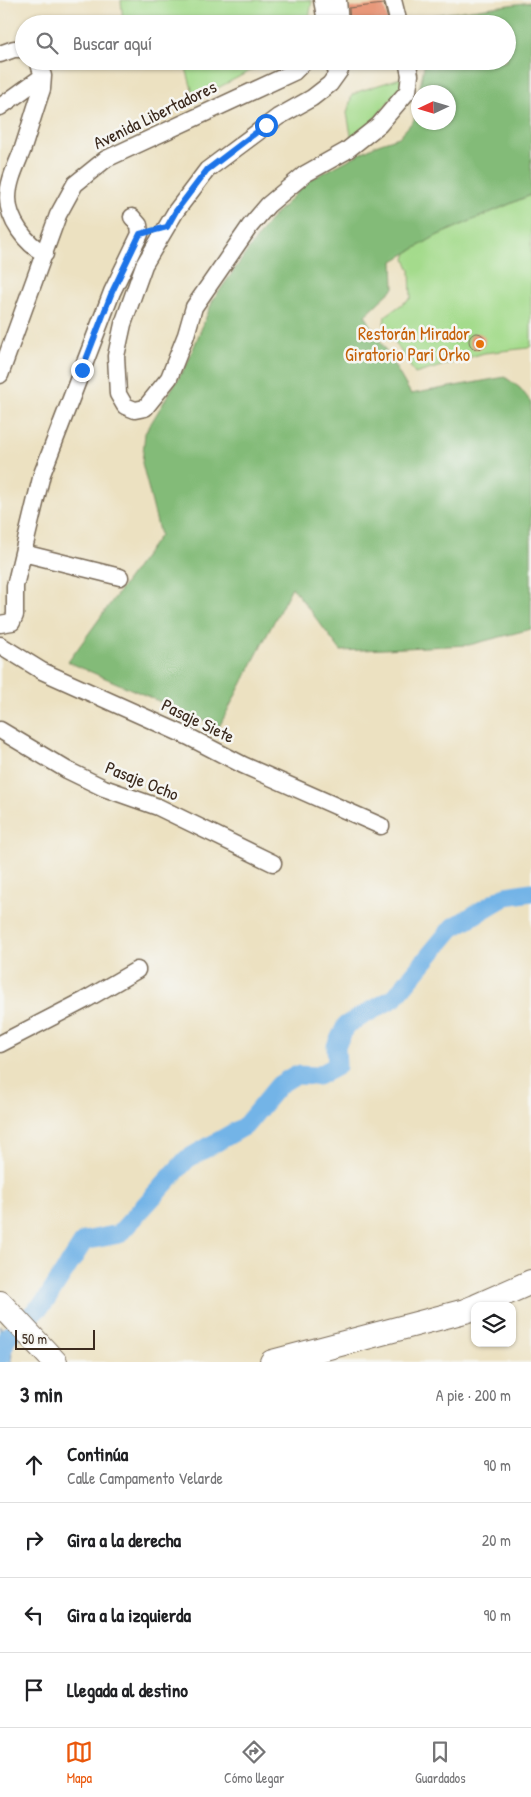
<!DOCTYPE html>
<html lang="es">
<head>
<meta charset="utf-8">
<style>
	body { margin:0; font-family:"Patrick Hand",sans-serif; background:#f6f6f6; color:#202124 }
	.controls { position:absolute; right:15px; bottom:15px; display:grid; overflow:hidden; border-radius:10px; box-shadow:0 1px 4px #0004 }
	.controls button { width:45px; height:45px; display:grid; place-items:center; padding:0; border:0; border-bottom:1px solid #e0e0e0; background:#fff; color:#202124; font:25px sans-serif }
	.compass { position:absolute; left:411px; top:85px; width:45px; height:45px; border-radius:50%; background:#fff; box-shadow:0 1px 4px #0004; rotate:266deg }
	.scale { position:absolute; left:15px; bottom:12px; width:80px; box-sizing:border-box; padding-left:5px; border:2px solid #3b2a1e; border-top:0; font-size:14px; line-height:18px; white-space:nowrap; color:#3b2a1e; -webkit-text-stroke:4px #f6f6f2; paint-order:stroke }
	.stop { position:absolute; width:15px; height:15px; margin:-11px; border:4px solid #1a73e8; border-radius:50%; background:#fff }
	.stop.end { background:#1a73e8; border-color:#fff; box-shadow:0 1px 5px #0008 }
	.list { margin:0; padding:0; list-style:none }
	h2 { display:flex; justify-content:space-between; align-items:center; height:65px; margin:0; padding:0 20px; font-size:21px }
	h2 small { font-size:16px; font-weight:400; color:#757577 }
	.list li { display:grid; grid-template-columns:32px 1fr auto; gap:15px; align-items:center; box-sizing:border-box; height:75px; padding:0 20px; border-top:1px solid #e0e0e0 }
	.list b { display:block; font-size:19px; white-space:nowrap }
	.list p { margin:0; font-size:16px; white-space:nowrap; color:#757577 }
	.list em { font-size:16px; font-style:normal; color:#757577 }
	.icon { flex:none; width:28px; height:28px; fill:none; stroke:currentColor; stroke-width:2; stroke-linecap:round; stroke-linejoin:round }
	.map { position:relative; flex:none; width:531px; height:1362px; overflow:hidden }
	.search { position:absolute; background:#fff; box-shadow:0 1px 4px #0004; left:15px; right:15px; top:15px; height:55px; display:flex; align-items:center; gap:12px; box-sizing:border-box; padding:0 18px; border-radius:28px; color:#757577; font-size:19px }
	.sheet { height:365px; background:#fff }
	nav { display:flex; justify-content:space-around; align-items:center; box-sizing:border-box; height:70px; border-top:1px solid #e0e0e0; background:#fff; font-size:14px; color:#757577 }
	nav a { display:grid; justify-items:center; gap:2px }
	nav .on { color:#ea580c }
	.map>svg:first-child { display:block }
	.green { fill:#a4db8c; stroke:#708255 }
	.forest { fill:#83bb78; stroke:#5f724b }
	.water { fill:#73b4e7; stroke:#576f82 }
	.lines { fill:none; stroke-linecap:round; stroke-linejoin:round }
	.river { stroke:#73b4e7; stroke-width:19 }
	.building { fill:#e8987a }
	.minor-casing { stroke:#796a57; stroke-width:19 }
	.highway-casing { stroke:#796a57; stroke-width:26 }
	.minor { stroke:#fff; stroke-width:16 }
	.highway { stroke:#fff; stroke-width:24 }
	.route { stroke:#1a73e8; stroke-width:6 }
	.food-dot { fill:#e8710a; stroke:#f6f6f2; stroke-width:2 }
	.labels { text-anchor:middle; stroke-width:5; stroke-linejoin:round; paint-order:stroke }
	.street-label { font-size:18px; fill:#3b2a1e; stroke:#f6f6f2 }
	.food-label { font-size:18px; fill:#c56008; stroke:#f6f6f2; text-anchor:end }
</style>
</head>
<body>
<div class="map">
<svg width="531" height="1362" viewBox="0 0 531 1362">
	<rect width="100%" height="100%" fill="#f6f6f2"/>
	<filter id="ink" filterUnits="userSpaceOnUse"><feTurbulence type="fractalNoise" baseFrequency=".02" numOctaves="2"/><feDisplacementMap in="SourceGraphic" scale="10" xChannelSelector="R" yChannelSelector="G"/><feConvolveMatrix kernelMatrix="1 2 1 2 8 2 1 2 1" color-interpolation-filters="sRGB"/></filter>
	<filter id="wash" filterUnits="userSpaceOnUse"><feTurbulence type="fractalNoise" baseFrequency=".0096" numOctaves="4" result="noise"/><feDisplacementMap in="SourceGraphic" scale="20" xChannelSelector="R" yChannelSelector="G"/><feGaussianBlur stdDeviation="1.12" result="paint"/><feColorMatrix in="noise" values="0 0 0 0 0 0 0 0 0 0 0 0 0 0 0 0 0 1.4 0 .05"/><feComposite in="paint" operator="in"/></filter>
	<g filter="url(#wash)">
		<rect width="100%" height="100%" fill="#ece1c1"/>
		<!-- green -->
		<path class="green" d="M121,0H310L312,1L308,24H134L133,20L123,21Z
			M184,61H269L195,100Z
			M410,75L353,146L347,113L352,95L360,91Z
			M531,195V346L528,348L484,353L415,374L384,324L385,316L411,298L410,270L405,259L407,253L436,236Z"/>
		<!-- forest -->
		<path class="forest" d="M531,2V191L530,195L436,236L393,261L394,288L365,315L411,394L505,377L520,388L531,402V629L469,645L341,651L292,587L219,727L68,662L160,535L142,463L145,433L187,364L213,300L269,221L308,181L378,144L399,137L414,120L418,96V122H448V92H419L425,61H507V24H432L434,15Z"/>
		<!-- water -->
		<path class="water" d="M0,1326L11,1340L12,1362H0Z"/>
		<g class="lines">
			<!-- river -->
			<path class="river" d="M0,1357L7,1337L45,1302L84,1241L119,1234L187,1159L245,1126L279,1085L295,1075L318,1076L337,1066L336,1046L346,1025L394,998L452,928L506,896L531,892"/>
		</g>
		<g id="blocks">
			<!-- building -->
			<path class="building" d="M384,4L389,24H350L349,8Z
				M469 341a8 8 0 1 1 16 0a8 8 0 1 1-16 0Z"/>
		</g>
	</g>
	<g filter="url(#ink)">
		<use href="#blocks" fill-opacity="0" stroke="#796a57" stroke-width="1"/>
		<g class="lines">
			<!-- minor casing -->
			<g class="minor-casing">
				<path id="minor" d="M322,0L325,16L324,24
					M338,0L340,24
					M393,0L399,24
					M0,54L14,49H24
					M38,61L43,76L42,89C35,109 29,130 22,151C16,166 8,182 8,198C8,220 26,244 45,254
					M341,61L340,70L330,84L312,98L278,117L207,170L176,211L144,265L123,324L116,356L118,394L125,406L135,410L145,408L169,378L186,335L194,307L250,226L268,205L305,174L346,151L379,125L408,91L410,75L407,61
					M0,107L43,76
					M0,375L58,215L75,184L106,159L294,72L305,61
					M23,553L120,577
					M0,624L12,622L15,615V586L42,474L112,292L140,234L139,225L132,217
					M0,645L42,671L189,737L243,765L381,826
					M0,730L67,770L104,788L158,807L273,863
					M0,1044L85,1000L137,970"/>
			</g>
			<!-- highway casing -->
			<g class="highway-casing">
				<path id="highway" d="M0,1303L55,1362
					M477,1306L531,1282
					M272,1362L465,1311L475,1307"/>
			</g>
			<!-- minor -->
			<use href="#minor" class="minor"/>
			<!-- highway -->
			<use href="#highway" class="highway"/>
		</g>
	</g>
	<g class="lines" filter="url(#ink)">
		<!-- route -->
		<path class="route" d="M82,370L112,292L140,234L167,227L176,211L207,170L266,125"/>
	</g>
	<!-- markers -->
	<circle class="food-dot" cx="480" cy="344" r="5"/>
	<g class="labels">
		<!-- street labels -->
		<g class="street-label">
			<text transform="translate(155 115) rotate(-26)" y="6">Avenida Libertadores</text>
			<text transform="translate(198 721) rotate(26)" y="6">Pasaje Siete</text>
			<text transform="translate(142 781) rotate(22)" y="6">Pasaje Ocho</text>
		</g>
		<!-- food labels -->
		<g class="food-label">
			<text x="470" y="340">Restorán Mirador<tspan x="470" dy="21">Giratorio Pari Orko</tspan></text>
		</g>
	</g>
</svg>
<div class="controls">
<button><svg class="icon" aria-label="layers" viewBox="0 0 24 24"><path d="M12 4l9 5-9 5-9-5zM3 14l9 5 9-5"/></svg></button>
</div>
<svg class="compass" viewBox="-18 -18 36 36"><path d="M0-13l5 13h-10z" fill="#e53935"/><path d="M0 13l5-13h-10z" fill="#757577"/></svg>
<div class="scale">50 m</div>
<div class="stop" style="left:266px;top:125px"></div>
<div class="stop end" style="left:82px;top:370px"></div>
<div class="search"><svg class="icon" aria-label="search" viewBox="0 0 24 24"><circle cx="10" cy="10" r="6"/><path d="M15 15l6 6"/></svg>Buscar aquí</div>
</div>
<section class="sheet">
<h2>3 min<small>A pie · 200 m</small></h2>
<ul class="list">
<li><svg class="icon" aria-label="ahead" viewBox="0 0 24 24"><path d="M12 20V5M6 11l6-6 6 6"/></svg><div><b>Continúa</b><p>Calle Campamento Velarde</p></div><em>90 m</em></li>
<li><svg class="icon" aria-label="right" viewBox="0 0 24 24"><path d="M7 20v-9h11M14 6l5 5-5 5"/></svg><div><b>Gira a la derecha</b></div><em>20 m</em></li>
<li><svg class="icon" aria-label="left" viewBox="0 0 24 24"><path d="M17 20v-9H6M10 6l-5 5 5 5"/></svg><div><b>Gira a la izquierda</b></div><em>90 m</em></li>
<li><svg class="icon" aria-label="arrive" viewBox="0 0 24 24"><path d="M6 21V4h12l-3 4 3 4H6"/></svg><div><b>Llegada al destino</b></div></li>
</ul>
</section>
<nav>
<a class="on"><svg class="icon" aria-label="map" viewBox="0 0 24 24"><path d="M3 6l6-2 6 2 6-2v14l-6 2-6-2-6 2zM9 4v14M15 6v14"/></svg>Mapa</a>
<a><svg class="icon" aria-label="directions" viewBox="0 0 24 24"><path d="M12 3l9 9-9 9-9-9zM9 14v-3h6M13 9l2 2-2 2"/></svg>Cómo llegar</a>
<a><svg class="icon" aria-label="saved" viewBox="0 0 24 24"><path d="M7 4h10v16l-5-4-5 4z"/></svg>Guardados</a>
</nav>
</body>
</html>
